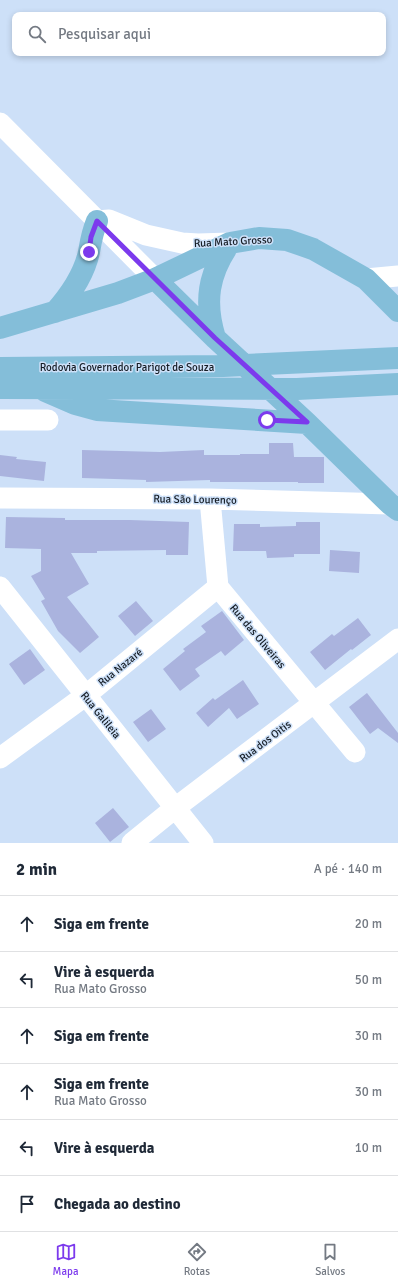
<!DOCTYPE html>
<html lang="pt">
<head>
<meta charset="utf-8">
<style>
	body { margin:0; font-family:Signika,sans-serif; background:#f6f6f7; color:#1f2937 }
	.stop { position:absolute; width:12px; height:12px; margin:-9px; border:3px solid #7c3aed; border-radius:50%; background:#fff }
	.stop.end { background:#7c3aed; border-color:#fff; box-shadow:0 1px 4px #0008 }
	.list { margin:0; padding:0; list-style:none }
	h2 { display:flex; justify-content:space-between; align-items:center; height:52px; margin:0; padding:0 16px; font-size:17px }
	h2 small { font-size:13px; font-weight:400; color:#747a83 }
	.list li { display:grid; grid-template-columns:26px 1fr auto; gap:12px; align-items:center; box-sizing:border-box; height:56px; padding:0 16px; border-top:1px solid #e0e1e3 }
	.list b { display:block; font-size:15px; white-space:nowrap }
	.list p { margin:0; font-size:13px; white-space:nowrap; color:#747a83 }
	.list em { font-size:13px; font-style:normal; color:#747a83 }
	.icon { flex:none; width:22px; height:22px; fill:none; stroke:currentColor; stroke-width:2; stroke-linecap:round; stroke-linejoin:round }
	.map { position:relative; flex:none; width:398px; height:843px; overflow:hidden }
	.search { position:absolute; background:#fff; box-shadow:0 2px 6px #0003; left:12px; right:12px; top:12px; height:44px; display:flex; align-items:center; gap:10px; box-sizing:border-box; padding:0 14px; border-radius:8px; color:#747a83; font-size:15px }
	.sheet { height:388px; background:#fff }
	nav { display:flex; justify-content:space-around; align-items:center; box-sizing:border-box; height:56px; border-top:1px solid #e0e1e3; background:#fff; font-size:11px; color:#747a83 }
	nav a { display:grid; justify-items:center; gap:2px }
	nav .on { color:#7c3aed }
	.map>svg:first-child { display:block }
	.building { fill:#aab3de }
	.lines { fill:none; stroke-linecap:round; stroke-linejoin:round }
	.minor { stroke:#fff; stroke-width:21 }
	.major { stroke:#84bed9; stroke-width:22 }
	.route { stroke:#7c3aed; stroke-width:5 }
	.labels { text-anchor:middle; stroke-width:3; stroke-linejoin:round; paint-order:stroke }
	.street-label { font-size:11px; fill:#151c24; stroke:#cde0f8 }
</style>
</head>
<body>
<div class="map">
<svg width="398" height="843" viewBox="0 0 398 843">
	<rect width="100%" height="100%" fill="#cde0f8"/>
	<!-- building -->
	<path class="building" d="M269,443H293L294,457H324V483H298V482H210V480L146,482V480L82,478V450L160,452L204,450V455H240V454H269Z
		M0,455L17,457L16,459L46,462L44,481L0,476Z
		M6,517L65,518V520H130L189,522L188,555H166V550L97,551V553H71L89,584L67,597L99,637L80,653L58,631L41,601L45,599L31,576L41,571V549L5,548Z
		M296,522H320V554H294V557L267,558L266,551H233L234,524H260V527L296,526Z
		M330,550L360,552L359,573L329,571Z
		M136,601L153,621L135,636L118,616Z
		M222,611L244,640L225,656L221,651L195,669L200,676L180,691L163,669L185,651L183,649L206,632L201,626Z
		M358,618L371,635L352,650L351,649L325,670L310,652L332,634L334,636Z
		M30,649L45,670L24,685L9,664Z
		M243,680L259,704L237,719L229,708L208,727L196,713L213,698L215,700Z
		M367,693L398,733V743L378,728L370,734L349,707Z
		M151,709L166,729L148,742L133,722Z
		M113,808L129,827L110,842L95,823Z"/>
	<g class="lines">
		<!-- minor -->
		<path class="minor" d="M0,123L155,279
			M97,221L109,220L146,235L182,243L198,244L230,243
			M366,279L398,276
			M0,420H48
			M0,498L210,499L390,504
			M210,499L218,587L355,752
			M0,587L203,843
			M0,758L85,696L218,587
			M132,843L175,808L398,639"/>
		<!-- major -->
		<path class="major" d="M155,279L215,338L307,423L390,504L398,510
			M55,312C71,294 84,275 89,252C91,240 92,233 97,221
			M0,328L118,293L155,279L230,243L259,238L287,240L313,249L366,279L398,311
			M215,338C204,302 208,274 230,243
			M0,368L223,366L398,358
			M0,388L297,389L398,384
			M45,391L75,404L97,410L307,423"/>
	</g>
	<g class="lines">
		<!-- route -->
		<path class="route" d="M89,252L91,237L97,221L215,338L307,422L267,420"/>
	</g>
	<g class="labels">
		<!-- street labels -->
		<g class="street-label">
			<text transform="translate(233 241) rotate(-3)" y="4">Rua Mato Grosso</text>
			<text x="127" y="371">Rodovia Governador Parigot de Souza</text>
			<text transform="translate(195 499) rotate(1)" y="4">Rua São Lourenço</text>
			<text transform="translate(258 636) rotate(50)" y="4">Rua das Oliveiras</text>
			<text transform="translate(120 667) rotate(-39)" y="4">Rua Nazaré</text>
			<text transform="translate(101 715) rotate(51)" y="4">Rua Galileia</text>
			<text transform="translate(265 741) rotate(-37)" y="4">Rua dos Oitis</text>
		</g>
	</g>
</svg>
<div class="stop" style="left:267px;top:420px"></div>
<div class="stop end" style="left:89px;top:252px"></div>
<div class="search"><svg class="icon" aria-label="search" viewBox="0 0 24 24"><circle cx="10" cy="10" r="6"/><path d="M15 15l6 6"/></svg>Pesquisar aqui</div>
</div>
<section class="sheet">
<h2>2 min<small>A pé · 140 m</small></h2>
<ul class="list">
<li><svg class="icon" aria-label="ahead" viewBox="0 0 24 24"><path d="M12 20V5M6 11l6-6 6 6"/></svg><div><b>Siga em frente</b></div><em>20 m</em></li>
<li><svg class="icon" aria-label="left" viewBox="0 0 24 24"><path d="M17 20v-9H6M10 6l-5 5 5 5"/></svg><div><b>Vire à esquerda</b><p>Rua Mato Grosso</p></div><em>50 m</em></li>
<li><svg class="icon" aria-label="ahead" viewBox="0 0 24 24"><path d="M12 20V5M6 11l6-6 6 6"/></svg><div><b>Siga em frente</b></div><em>30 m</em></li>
<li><svg class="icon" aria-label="ahead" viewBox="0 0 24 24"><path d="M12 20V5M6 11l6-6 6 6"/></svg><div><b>Siga em frente</b><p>Rua Mato Grosso</p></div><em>30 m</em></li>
<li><svg class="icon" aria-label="left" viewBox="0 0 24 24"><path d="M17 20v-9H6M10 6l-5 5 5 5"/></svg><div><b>Vire à esquerda</b></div><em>10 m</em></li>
<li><svg class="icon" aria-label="arrive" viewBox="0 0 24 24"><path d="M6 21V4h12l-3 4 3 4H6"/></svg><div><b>Chegada ao destino</b></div></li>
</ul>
</section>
<nav>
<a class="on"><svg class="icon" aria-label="map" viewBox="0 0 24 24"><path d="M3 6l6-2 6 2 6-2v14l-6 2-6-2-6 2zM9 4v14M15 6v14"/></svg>Mapa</a>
<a><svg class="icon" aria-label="directions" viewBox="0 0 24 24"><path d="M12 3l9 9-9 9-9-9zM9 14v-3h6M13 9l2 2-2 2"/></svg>Rotas</a>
<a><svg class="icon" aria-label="saved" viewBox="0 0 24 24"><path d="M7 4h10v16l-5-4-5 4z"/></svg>Salvos</a>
</nav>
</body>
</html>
